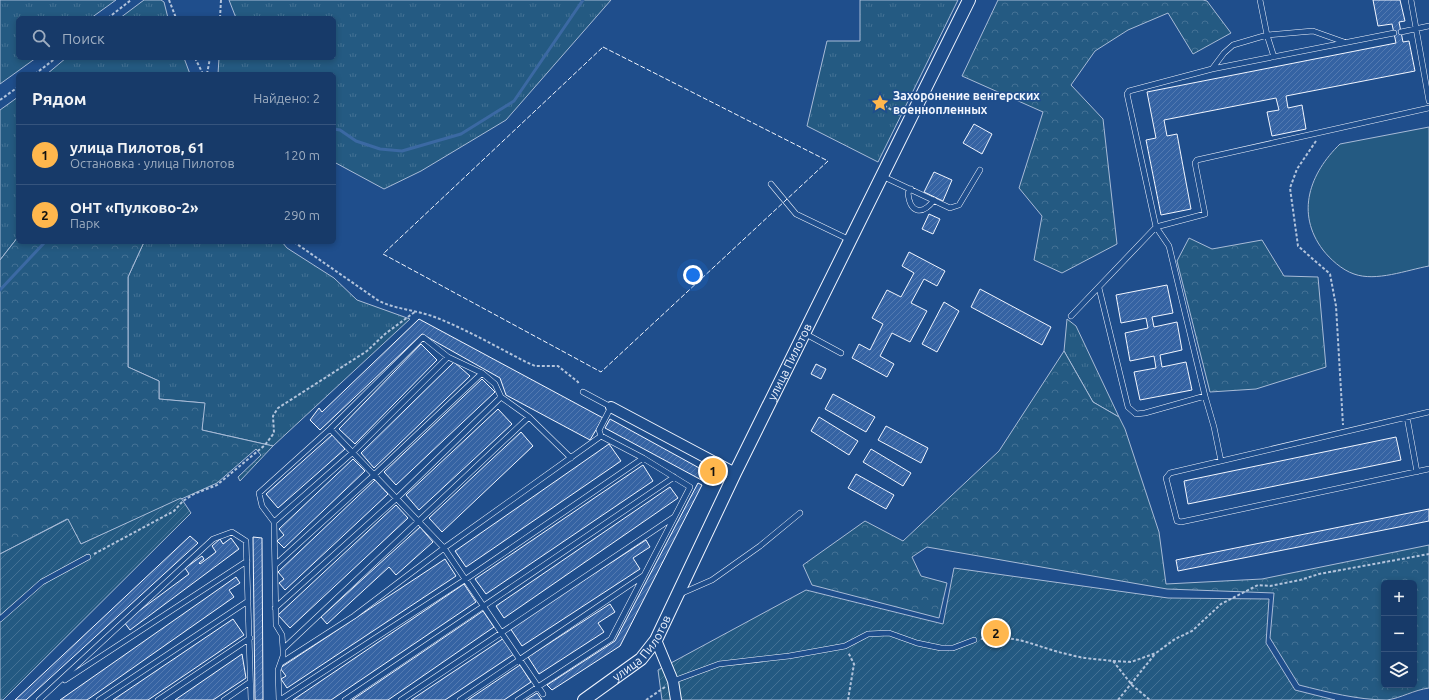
<!DOCTYPE html>
<html lang="ru">
<head>
<meta charset="utf-8">
<style>
	body { margin:0; font-family:Ubuntu,sans-serif; background:#244571; color:#f1f3f6 }
	.controls { position:absolute; right:12px; bottom:12px; display:grid; overflow:hidden; border-radius:6px; box-shadow:0 2px 6px #0003 }
	.controls button { width:36px; height:36px; display:grid; place-items:center; padding:0; border:0; border-bottom:1px solid #36547d; background:#173a69; color:#f1f3f6; font:20px sans-serif }
	.you { position:absolute; left:693px; top:275px; width:14px; height:14px; margin:-10px; border:3px solid #fff; border-radius:50%; background:#1a73e8; box-shadow:0 0 0 6px #1a73e833 }
	.badge { display:grid; place-items:center; width:26px; height:26px; border-radius:50%; background:#ffb74d; color:#111; font-size:13px; font-weight:700 }
	.pin { position:absolute; translate:-50% -50%; border:2px solid #fff; box-shadow:0 1px 4px #0006 }
	.list { margin:0; padding:0; list-style:none }
	h2 { display:flex; justify-content:space-between; align-items:center; height:52px; margin:0; padding:0 16px; font-size:17px }
	h2 small { font-size:13px; font-weight:400; color:#9eadc0 }
	.list li { display:grid; grid-template-columns:26px 1fr auto; gap:12px; align-items:center; box-sizing:border-box; height:60px; padding:0 16px; border-top:1px solid #36547d }
	.list b { display:block; font-size:15px; white-space:nowrap }
	.list p { margin:0; font-size:13px; white-space:nowrap; color:#9eadc0 }
	.list em { font-size:13px; font-style:normal; color:#9eadc0 }
	.icon { flex:none; width:22px; height:22px; fill:none; stroke:currentColor; stroke-width:2; stroke-linecap:round; stroke-linejoin:round }
	.map { position:relative; flex:none; width:1429px; height:700px; overflow:hidden }
	.search { position:absolute; background:#173a69; box-shadow:0 2px 6px #0003; left:16px; top:16px; width:320px; height:44px; display:flex; align-items:center; gap:10px; box-sizing:border-box; padding:0 14px; border-radius:6px; color:#9eadc0; font-size:15px }
	.panel { position:absolute; background:#173a69; box-shadow:0 2px 6px #0003; left:16px; top:72px; width:320px; height:172px; border-radius:6px }
	.map>svg:first-child { display:block }
	.grass { fill:url(#grass-tufts); stroke:#a8bbd7 }
	.forest { fill:url(#forest-crowns); stroke:#a8bbd7; fill-rule:evenodd }
	.garden { fill:url(#garden-furrows); stroke:#a8bbd7 }
	.pitch { fill:#245a82; stroke:#a8bbd7 }
	.lines { fill:none; stroke-linecap:round; stroke-linejoin:round }
	.stream { stroke:#3b69a3; stroke-width:3 }
	.building { fill:url(#building-hatch); stroke:#f2f6ff }
	.service-casing { stroke:#f2f6ff; stroke-width:6 }
	.minor-casing { stroke:#f2f6ff; stroke-width:12 }
	.tertiary-casing { stroke:#f2f6ff; stroke-width:14 }
	.path { stroke:#b3c4dc; stroke-width:2; stroke-dasharray:3 2; stroke-linecap:butt }
	.service { stroke:#1f4e8c; stroke-width:5 }
	.minor { stroke:#1f4e8c; stroke-width:10 }
	.tertiary { stroke:#1f4e8c; stroke-width:12 }
	.fence { stroke:#f2f6ff; stroke-width:1; stroke-dasharray:5 2; stroke-linecap:butt }
	.labels { text-anchor:middle; stroke-width:3; stroke-linejoin:round; paint-order:stroke }
	.poi-label { font-size:12px; font-weight:bold; fill:#f2f6ff; stroke:#1f4e8c; text-anchor:start }
	.street-label { font-size:12px; fill:#f2f6ff; stroke:#1f4e8c }
</style>
</head>
<body>
<div class="map">
<svg width="1429" height="700" viewBox="0 0 1429 700">
	<defs>
		<pattern id="grass-tufts" width="24" height="20" patternUnits="userSpaceOnUse"><rect width="24" height="20" fill="#245a82"/><path d="M3 7l-1-3M5 7V3M7 7l1-3M15 17l-1-3M17 17v-4M19 17l1-3" fill="none" stroke="#447295"/></pattern>
		<pattern id="forest-crowns" width="20" height="18" patternUnits="userSpaceOnUse"><rect width="20" height="18" fill="#245a82"/><path d="M2 6a3 3 0 1 1 6 0M12 15a3 3 0 1 1 6 0" fill="none" stroke="#447295"/></pattern>
		<pattern id="garden-furrows" width="10" height="10" patternUnits="userSpaceOnUse"><rect width="10" height="10" fill="#245a82"/><path d="M-1 1l2-2M0 10L10 0M9 11l2-2" fill="none" stroke="#447295"/></pattern>
		<pattern id="building-hatch" width="6" height="6" patternUnits="userSpaceOnUse"><rect width="6" height="6" fill="#3563a3"/><path d="M-1 1l2-2M0 6l6-6M5 7l2-2" fill="none" stroke="#537ab1"/></pattern>
	</defs>
	<rect width="100%" height="100%" fill="#1f4e8c"/>
	<!-- grass -->
	<path class="grass" d="M0,0H116L91,18H18V58H36L0,84Z
		M144,0H161L164,2L168,18H120Z
		M229,0H611L506,120L421,171L384,189L334,162V74H218L219,58H334V18H236Z
		M860,0H958L878,162L807,126L827,41H860Z
		M66,58H184L190,74H47Z
		M18,97V237L0,260V110Z
		M144,242H282L287,248L334,278L357,300L410,319L273,446L202,430L204,403L159,399V381L128,367V277Z
		M1067,319L1076,326L1119,417L1093,402L1064,351Z"/>
	<!-- forest -->
	<path class="forest" d="M998,0H1203L1207,1L1231,33L1193,54L1168,13L1128,30L1095,51L1071,85L1103,119L1117,244L1062,273L1034,260L1042,216L1019,188L1043,112L962,76Z
		M18,237V242H144L128,277V367L159,381V399L205,403L202,430L273,446L240,481L238,477L261,455L256,449L217,483L81,544L67,519L0,554V260Z
		M1189,238L1212,249L1262,240L1284,276L1318,277L1326,367L1256,389L1210,392L1177,261Z
		M1064,351L1093,402L1119,417L1125,429L1159,532L1166,584L1262,579L1429,545V688C1414,690 1401,698 1387,700C1358,700 1327,692 1299,685L1270,638L1274,593L1167,589L927,547L912,557L921,576L947,583L939,618L812,585L803,565L865,521L903,541L999,451ZM1384,583H1414V685H1384Z"/>
	<!-- garden -->
	<path class="garden" d="M181,498L191,513L3,700H0V554L68,519L81,544Z
		M954,568L1168,598L1269,599L1266,643L1295,690L1335,700H662L658,670L806,590L943,624Z"/>
	<!-- pitch -->
	<path class="pitch" d="M1429,127V266C1407,270 1376,282 1354,274C1342,270 1330,259 1323,250C1295,213 1310,173 1340,144Z"/>
	<g class="lines">
		<!-- stream -->
		<path class="stream" d="M334,129L340,130L356,141L380,149L402,151L461,134L514,101L583,0
			M0,290L45,242"/>
	</g>
	<!-- building -->
	<path class="building" d="M1373,0H1400L1405,21L1399,22L1403,42L1409,41L1415,71L1286,96L1288,108L1302,105L1306,129L1272,136L1267,112L1279,110L1276,98L1164,120L1167,136L1177,134L1191,209L1161,215L1146,140L1156,138L1147,92L1396,43L1392,24L1378,26Z
		M974,124L992,134L982,154L963,143Z
		M934,172L952,180L943,201L924,192Z
		M929,214L940,219L933,234L922,229Z
		M909,252L945,271L937,286L924,279L911,303L927,311L910,342L892,333L880,356L894,364L887,377L852,358L859,344L870,350L883,324L872,318L887,290L901,297L914,273L902,266Z
		M1167,285L1173,313L1152,317L1154,327L1177,322L1182,350L1160,355L1162,367L1186,362L1192,390L1140,400L1134,372L1156,368L1154,356L1130,361L1125,333L1148,328L1146,318L1121,323L1116,295Z
		M980,289L1051,327L1042,345L971,307Z
		M944,302L959,311L937,352L922,344Z
		M419,319L603,418L590,440L506,395L500,378L422,334L320,430L310,420L319,408L322,412Z
		M421,344L437,360L355,444L339,429Z
		M454,362L470,376L374,468L361,453Z
		M816,364L826,369L821,379L811,374Z
		M482,379L495,392L396,485L384,472Z
		M833,394L875,417L866,432L825,409Z
		M498,409L512,424L419,510L406,495Z
		M819,417L858,441L849,455L811,431Z
		M610,419L712,475L707,483L605,428Z
		M886,426L928,448L921,463L878,440Z
		M521,432L533,446L442,532L429,518Z
		M332,435L345,449L278,508L266,494Z
		M1396,437L1401,460L1188,504L1184,481Z
		M609,444L621,461L466,567L455,551Z
		M871,449L911,473L903,486L863,462Z
		M353,459L365,471L284,548L277,541L284,535L279,529Z
		M643,465L653,481L486,594L475,579Z
		M856,474L894,495L886,509L848,488Z
		M375,480L388,494L285,590L279,583L284,579L278,572Z
		M698,483L702,485L620,646L552,690L547,685L615,641Z
		M670,487L678,498L504,618L496,606Z
		M396,505L408,518L290,628L278,615Z
		M1429,509V521L1178,571L1176,560Z
		M420,527L433,542L396,575L389,567L327,624L321,617Z
		M190,536L198,543L26,700H15Z
		M253,537L262,538L263,700H255Z
		M231,538L239,549L130,630L124,622L189,574L185,568L202,556L204,559L199,563L200,564L216,552L212,546L220,539L223,544Z
		M646,540L650,547L633,558L640,569L522,646L510,628Z
		M445,559L456,576L287,688L281,679L286,676L280,668Z
		M236,577L240,583L229,590L234,597L87,700H60Z
		M464,584L476,602L331,700H293Z
		M610,604L615,612L598,623L604,632L539,674L528,657Z
		M483,611L494,627L388,700H352Z
		M233,619L244,635L148,700H113Z
		M504,638L514,654L445,700H411Z
		M242,654L246,678L213,700H175Z
		M520,665L531,682L504,700H468Z
		M537,693L542,700H526Z"/>
	<g class="lines">
		<!-- service casing -->
		<g class="service-casing">
			<path id="service" d="M1260,0L1267,35L1274,57
				M1411,0L1429,101
				M1401,32L1429,26
				M1212,69L1224,53L1233,45L1267,35L1313,31L1344,42
				M882,176L950,208L959,205L980,170
				M771,184L796,214L850,240
				M911,189L908,193C910,213 922,216 934,200
				M1099,288L1128,407L1136,414L1145,413L1205,396L1214,427L1221,461
				M1071,316L1156,227L1205,214L1196,168L1195,163L1197,160L1429,108
				M804,333L841,353
				M583,392L611,407L599,430L601,436
				M1205,396L1169,246L1156,227L1127,94L1129,91L1212,69L1394,33
				M1429,412L1170,473L1166,478L1177,521L1181,522L1429,469
				M1407,417L1417,472
				M330,429L444,548L543,694
				M274,522L352,453L448,357
				M275,565L374,475L482,373
				M680,594L712,580L760,546L800,513
				M275,608L397,498L501,397
				M0,619L42,582L88,557
				M283,649L529,417
				M281,663L354,616L444,548L601,436L643,458L690,487L611,639L518,700
				M65,680L247,561
				M673,681L719,664L789,656L845,646L868,634L889,633L917,643L941,648H953L974,640
				M39,700L213,539L232,532L246,541L251,700
				M99,700L248,601
				M158,700L250,638
				M224,700L250,682
				M279,700L278,670L283,656V649L282,635L276,625L274,522L262,506L259,493L330,429L423,337L448,357L482,373L495,384L501,397L529,417L571,458
				M280,700L466,579L643,458
				M345,700L674,477
				M401,700L674,517
				M460,700L643,576"/>
		</g>
		<!-- minor casing -->
		<g class="minor-casing">
			<path id="minor" d="M611,407L735,473
				M656,640L673,681L676,700"/>
		</g>
		<!-- tertiary casing -->
		<g class="tertiary-casing">
			<g id="tertiary">
				<path id="s1" d="M584,700L641,659L656,640L735,473L969,0"/>
			</g>
		</g>
		<!-- path -->
		<path class="path" d="M169,0L176,18
			M108,18L131,0
			M220,18L221,0
			M195,58L203,74
			M35,74L56,58
			M207,74L210,58
			M0,100L18,87
			M880,103L900,115
			M1316,141L1297,169L1290,188L1298,246L1330,274L1336,306L1343,425
			M294,242L379,301C396,309 414,310 432,316C464,328 495,346 526,362L535,366H558L578,382L579,385
			M94,554L174,511L183,501L194,494L217,485L265,445L274,433L273,416L278,408L367,351L385,334L416,311
			M981,639C1017,633 1037,648 1071,655C1084,659 1099,659 1113,661L1132,685L1150,700
			M1113,661L1131,662L1156,653L1175,639L1192,631L1221,604L1258,585L1270,586L1300,580L1319,574L1429,554
			M646,700L665,687
			M848,700L854,664L848,652
			M1118,700L1155,654"/>
		<!-- service -->
		<use href="#service" class="service"/>
		<!-- minor -->
		<use href="#minor" class="minor"/>
		<!-- tertiary -->
		<use href="#tertiary" class="tertiary"/>
		<!-- fence -->
		<path class="fence" d="M603,47L828,161L601,372L383,254Z"/>
	</g>
	<!-- icons -->
	<defs>
		<g id="sight-bare" transform="scale(1.38)"><path d="M0-6L1.8-2.2L6-1.7L2.9 1.2L3.7 5.4L0 3.3L-3.7 5.4L-2.9 1.2L-6-1.7L-1.8-2.2Z" fill="#ffb74d" stroke="#1f4e8c" stroke-width="2.5" paint-order="stroke"/></g>
	</defs>
	<g fill-rule="evenodd">
		<use href="#sight-bare" x="880" y="103"/>
	</g>
	<g class="labels">
		<!-- poi labels -->
		<g class="poi-label">
			<text x="893" y="100">Захоронение венгерских<tspan x="893" dy="14">военнопленных</tspan></text>
		</g>
		<!-- street labels -->
		<g class="street-label">
			<text dy="4" stroke="none"><textPath href="#s1" startOffset="403">улица Пилотов</textPath></text>
			<text dy="4" stroke="none"><textPath href="#s1" startOffset="79">улица Пилотов</textPath></text>
		</g>
	</g>
</svg>
<div class="controls">
<button>+</button>
<button>−</button>
<button><svg class="icon" aria-label="layers" viewBox="0 0 24 24"><path d="M12 4l9 5-9 5-9-5zM3 14l9 5 9-5"/></svg></button>
</div>
<div class="you"></div>
<div class="pin badge" style="left:713px;top:471px">1</div>
<div class="pin badge" style="left:996px;top:633px">2</div>
<div class="search"><svg class="icon" aria-label="search" viewBox="0 0 24 24"><circle cx="10" cy="10" r="6"/><path d="M15 15l6 6"/></svg>Поиск</div>
<section class="panel">
<h2>Рядом<small>Найдено: 2</small></h2>
<ul class="list">
<li><span class="badge">1</span><div><b>улица Пилотов, 61</b><p>Остановка · улица Пилотов</p></div><em>120 m</em></li>
<li><span class="badge">2</span><div><b>ОНТ «Пулково-2»</b><p>Парк</p></div><em>290 m</em></li>
</ul>
</section>
</div>
</body>
</html>
